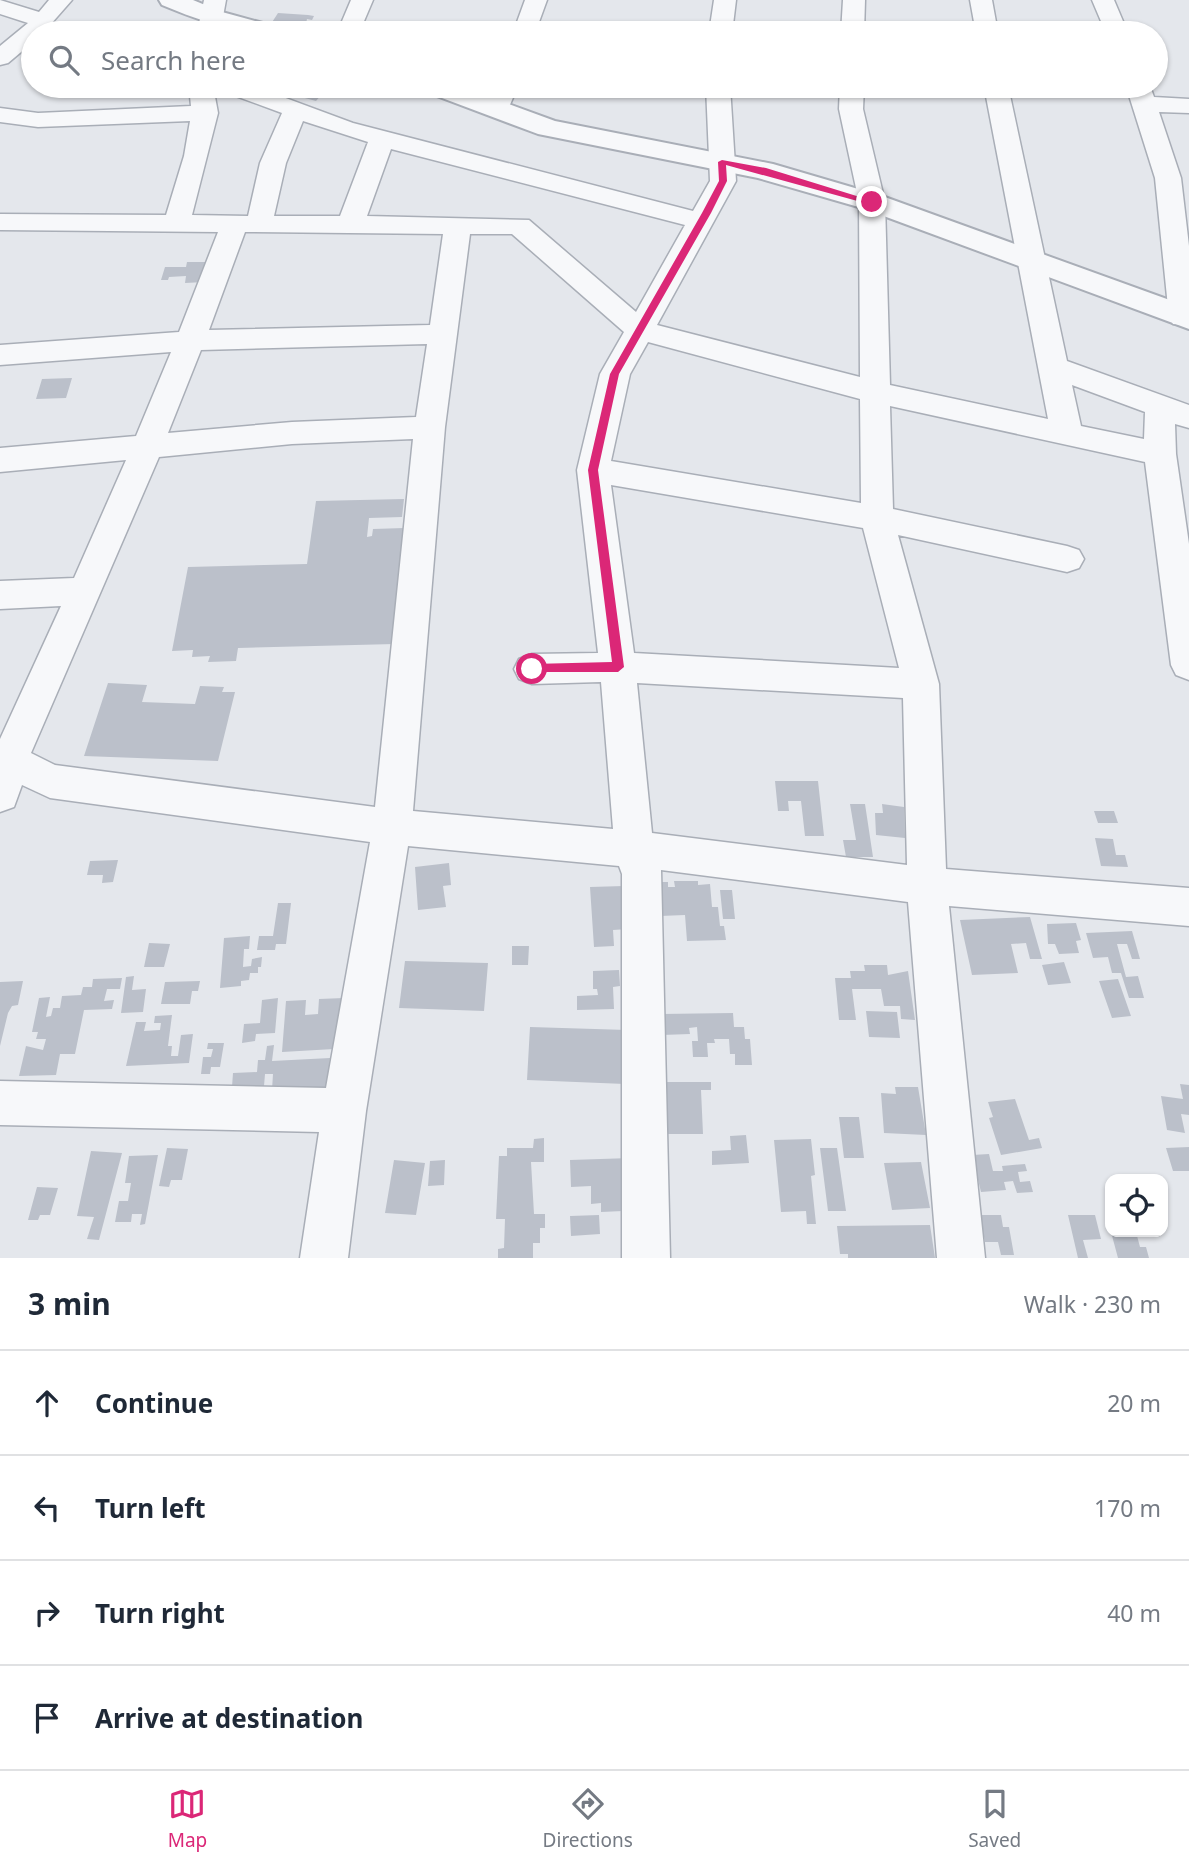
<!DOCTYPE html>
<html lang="en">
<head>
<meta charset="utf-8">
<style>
	body { margin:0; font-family:"Noto Sans",sans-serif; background:#f6f6f7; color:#1f2937 }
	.controls { position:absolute; right:21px; bottom:21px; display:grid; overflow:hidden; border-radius:14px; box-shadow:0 2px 5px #0004 }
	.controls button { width:63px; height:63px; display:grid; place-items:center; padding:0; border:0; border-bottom:2px solid #e0e1e3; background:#fff; color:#1f2937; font:35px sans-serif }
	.stop { position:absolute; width:21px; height:21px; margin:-16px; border:5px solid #db2777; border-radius:50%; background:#fff }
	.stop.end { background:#db2777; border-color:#fff; box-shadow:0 2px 7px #0008 }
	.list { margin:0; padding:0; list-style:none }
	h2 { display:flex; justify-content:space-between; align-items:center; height:91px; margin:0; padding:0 28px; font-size:30px }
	h2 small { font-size:23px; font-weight:400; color:#747a83 }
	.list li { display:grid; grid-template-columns:46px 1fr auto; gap:21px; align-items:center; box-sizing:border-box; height:105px; padding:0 28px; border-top:2px solid #e0e1e3 }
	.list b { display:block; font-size:26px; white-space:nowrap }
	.list em { font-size:23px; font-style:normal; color:#747a83 }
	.icon { flex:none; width:38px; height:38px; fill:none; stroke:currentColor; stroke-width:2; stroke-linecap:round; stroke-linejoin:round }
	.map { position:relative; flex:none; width:1189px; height:1258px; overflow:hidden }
	.search { position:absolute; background:#fff; box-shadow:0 2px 5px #0004; left:21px; right:21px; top:21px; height:77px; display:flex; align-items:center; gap:18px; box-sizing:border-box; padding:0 24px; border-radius:38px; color:#747a83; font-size:26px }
	.sheet { height:511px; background:#fff }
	nav { display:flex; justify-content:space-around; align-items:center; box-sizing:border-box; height:98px; border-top:2px solid #e0e1e3; background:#fff; font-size:19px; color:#747a83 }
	nav a { display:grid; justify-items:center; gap:4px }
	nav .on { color:#db2777 }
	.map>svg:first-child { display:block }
	.building { fill:#bbc0ca }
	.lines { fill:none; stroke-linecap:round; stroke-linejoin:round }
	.minor-casing { stroke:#a9aeb7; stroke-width:3 }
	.tertiary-casing { stroke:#a9aeb7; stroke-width:4 }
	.minor { fill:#f7f8fa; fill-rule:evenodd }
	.tertiary { fill:#f7f8fa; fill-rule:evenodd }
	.route { fill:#db2777 }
</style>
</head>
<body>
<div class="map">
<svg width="1189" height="1258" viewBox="0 0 1189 1258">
	<rect width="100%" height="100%" fill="#e4e7ec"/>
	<!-- building -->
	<path class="building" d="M278,13L308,15L314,16L312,20L307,19L304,33L267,30Z
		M329,86L316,101L301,97L308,89L300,86Z
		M187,262H215L204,282L185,283L186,276L169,277L168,280H161L165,267H186Z
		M72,378L66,398L36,399L42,379Z
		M404,499L402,517L369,518L367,537L372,536L373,529L404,528L395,644L238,648L236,661L208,662L210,656L192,657L193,650L172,651L188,567L307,564L316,501Z
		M108,683L147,685L142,702L195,704L200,686L224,687L222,692H235L218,761L84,756Z
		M775,781H818L824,836H805L801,801H788L789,811H778Z
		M850,804H865L873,857H846L843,840H856Z
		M882,804L904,807L905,838L876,835L875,813H883Z
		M1094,811H1114L1118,823H1098Z
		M1095,838L1113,839L1116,855H1125L1128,867L1101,866Z
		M118,860L113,882L102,883L103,875H87L90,861Z
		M449,863L451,885L443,886L446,907L418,910L415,867Z
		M674,881H698V885L710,884L712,907H718L720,926H724L726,940L687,941L685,915L660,916L657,882H668V887H675Z
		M624,886L628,929L613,930L614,946L594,947L590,887Z
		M720,890H732L735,919H723Z
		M278,903H291L286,944H276L275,950H257L259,936H273Z
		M1030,917L1042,959H1030L1026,943L1011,944L1018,973L972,975L960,920Z
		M1076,923L1081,940L1076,941L1079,953L1059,954L1055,944H1048L1047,924Z
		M1132,931L1140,959H1132L1127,944H1117L1126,977L1138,976L1144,998H1129L1121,973H1112L1108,957L1093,958L1086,933Z
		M250,936L249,949H244L243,967L251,966L252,959L262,957L261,967H258V973H250L249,980L241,981V986L220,988L224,938Z
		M149,943L170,944L164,967H144Z
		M512,946H529L528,965H512Z
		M405,961L488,963L484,1011L399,1008Z
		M1064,962L1071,983L1048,985L1042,965Z
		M864,965H887L888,975L908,971L915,1020L901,1019L900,1006H884L881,989H852L856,1020H839L835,978H851L850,971H865Z
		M619,970L620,986L613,987L614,1009L577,1010V996L598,995L597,989H593V971Z
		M134,976L132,990L146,989L143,1012L121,1013L126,977Z
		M122,978L120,989H107L104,1001L114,1000L112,1009L84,1010L75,1054H60L56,1075L19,1076L26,1046L43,1050L46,1039H36L38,1032H32L39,998L50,997L46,1017L51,1016L53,1008H60L62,996L81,995L83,987H92L93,979Z
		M1118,979L1131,1016L1112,1018L1099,981Z
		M23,981L18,1005L12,1006L8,1013L0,1046V982Z
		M200,981L198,991H192L190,1004H161L165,982Z
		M278,998L275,1033L256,1034L255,1041L242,1043L244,1024L260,1023L262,1000Z
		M344,998L342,1034L335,1035L334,1049L282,1052L286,1001L306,1000L305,1015L318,1014L319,999Z
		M866,1011L897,1012L900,1038L869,1037Z
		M733,1013L734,1027H744L745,1039H750L752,1065H735V1054H730L729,1039H714L715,1043H707L708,1057H693L692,1041H698L697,1027L689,1028L690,1034L662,1035L661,1014Z
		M172,1015L168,1046H172L171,1056H178L181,1035L193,1034L189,1063L126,1066L136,1022H146L144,1031L160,1030L161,1023H154L155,1016Z
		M530,1027L627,1030L625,1084L527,1080Z
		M208,1043H224L220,1067H211L210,1074H201L203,1057H211L213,1049H207Z
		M274,1045L272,1061L330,1058L328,1087L272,1090L273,1074H265L264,1086L232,1087L233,1073L257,1072L258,1060H265L267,1046Z
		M664,1082H711V1090H701L703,1134H665Z
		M1180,1084L1189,1085V1115L1181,1114L1185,1133L1167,1130L1161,1096L1183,1099Z
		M895,1087H918L926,1135L884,1133L881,1093L896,1094Z
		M1015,1099L1029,1140L1039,1138L1042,1148L1001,1155L989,1118L993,1117L988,1102Z
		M839,1117H859L864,1158H844Z
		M746,1135L749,1163L712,1165V1151L731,1150L730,1136Z
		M544,1138V1162H531L534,1214H545V1228H540V1243H533V1258H498V1249L504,1248L505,1219H496L499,1156H507V1148H533L534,1139Z
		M811,1139L815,1175L811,1176L816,1224H807L806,1211L781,1212L774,1140Z
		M1189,1147V1171H1173L1166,1148Z
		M167,1148L188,1149L182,1180H171L169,1187L159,1186Z
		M820,1148H837L846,1211H828Z
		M91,1151L122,1153L99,1240L87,1239L94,1217L77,1216Z
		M989,1154L993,1171H1003L1002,1166L1025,1164L1027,1171L1018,1172L1020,1182L1030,1181L1033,1192L1017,1193L1013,1181L1004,1182L1006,1190L981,1192L972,1155Z
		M158,1155L145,1224L140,1225L142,1214H132L131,1222H115L119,1201H128L131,1183H125L129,1156Z
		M631,1158L632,1178H622L623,1211L601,1212V1203L591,1204V1186L571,1187L570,1160Z
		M394,1160L425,1163L416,1215L385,1213Z
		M445,1160L444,1185L428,1186L430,1161Z
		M921,1162L930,1208L892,1210L884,1163Z
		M37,1187L58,1188L50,1215H40L38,1220H28Z
		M599,1215L600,1234L571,1236L570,1216Z
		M980,1215H1001L1003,1227H1009L1014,1255H1001L998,1242H985Z
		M1068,1215H1095L1101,1239L1083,1240L1088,1258H1078Z
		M930,1225L935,1258H848V1254H840L837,1226Z
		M1111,1232H1136L1140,1247H1146L1149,1258H1118Z"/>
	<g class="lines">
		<!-- minor casing -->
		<g class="minor-casing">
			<path id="minor" d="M0,0L39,12L49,0H72L43,33H33V42L8,63L0,65V46L28,23L0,14Z
				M204,0H226L220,33H197Z
				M351,0H373L359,33H337Z
				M525,0H547L535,33H513Z
				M714,0H736L732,33H709Z
				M843,0H865L864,33H841Z
				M970,0H992L998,33H976Z
				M1092,0H1114L1128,33H1106Z
				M189,86H213L218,113L192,215L248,216L260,163L282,113L222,91L219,86H253L353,123L693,211L710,181L706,86H730L736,181L657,325L860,377L859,202L839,109L840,86H864L863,109L885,202L890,385L1048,419L984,86H1008L1067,361L1189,405V428L1175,424L1176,454L1189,544V680L1176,675L1171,665L1145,462L890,406L893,509L1067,546L1079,550L1084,559L1079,568L1067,572L898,535L939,684L946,869L1189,888V926L949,906L985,1258H937L908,902L661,870L670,1258H622V874L619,866L408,846L366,1111L348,1258H300L319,1132L0,1125V1081L326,1088L370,842L50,798L22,785L14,807L0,812V739L61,606L0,609V581L74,578L126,460L0,472V448L136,436L171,352L0,365V345L179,332L218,232L0,230V214L166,215L184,156L190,121L38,127L0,122V108L38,113L191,106ZM303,121L368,142L340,216H274L286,163ZM391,149L685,225L636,312L529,220L367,216ZM245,232L443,234L430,325L209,330ZM470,234H512L624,332L600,374L577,470L598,653L532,654L519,659L514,669L519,679L532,684L601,682L613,829L413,811L445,427ZM648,342L860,399L861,503L611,461L630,374ZM427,344L416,417L292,422L168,433L201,350ZM1072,385L1145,412L1144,439L1081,426ZM413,439L375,807L55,765L31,753L159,457L292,444ZM611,485L863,528L899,668L634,653ZM637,683L903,698L907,865L652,833Z
				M494,86H518L506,114H488L485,109Z
				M1126,86H1150L1154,97L1189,99V113L1159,112L1181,178L1189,246V325L1173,324L1169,317L1155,178Z"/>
		</g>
		<!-- tertiary casing -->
		<g class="tertiary-casing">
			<path id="tertiary" d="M159,0H193L222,12L281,28L285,33C240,35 203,22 162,5Z
				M422,86H459L555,121L773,164L882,196L1189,307V329L862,208L758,178L538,134L426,92Z"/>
		</g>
		<!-- minor -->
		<use href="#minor" class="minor"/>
		<!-- tertiary -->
		<use href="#tertiary" class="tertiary"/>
	</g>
	<!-- route -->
	<path class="route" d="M722,160L766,168L876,202L872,205L726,165L727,181L711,213L619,374L598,470L624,667L618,672H528L526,669L532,664L612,662L588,470L610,374L702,213L719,181L718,162Z"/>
</svg>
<div class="controls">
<button><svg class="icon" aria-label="locate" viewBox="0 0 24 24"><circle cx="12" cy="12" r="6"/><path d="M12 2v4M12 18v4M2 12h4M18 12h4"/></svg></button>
</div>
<div class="stop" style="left:532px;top:669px"></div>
<div class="stop end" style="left:872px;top:202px"></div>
<div class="search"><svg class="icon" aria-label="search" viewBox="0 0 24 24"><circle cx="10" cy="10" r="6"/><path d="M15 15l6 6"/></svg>Search here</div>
</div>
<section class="sheet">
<h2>3 min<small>Walk · 230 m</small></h2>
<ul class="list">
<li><svg class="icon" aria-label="ahead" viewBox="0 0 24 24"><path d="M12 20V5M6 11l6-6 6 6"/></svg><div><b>Continue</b></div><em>20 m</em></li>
<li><svg class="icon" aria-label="left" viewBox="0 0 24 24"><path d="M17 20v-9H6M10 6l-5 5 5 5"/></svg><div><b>Turn left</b></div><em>170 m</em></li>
<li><svg class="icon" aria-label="right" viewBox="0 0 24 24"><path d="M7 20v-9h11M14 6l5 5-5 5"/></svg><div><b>Turn right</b></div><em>40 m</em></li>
<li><svg class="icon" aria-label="arrive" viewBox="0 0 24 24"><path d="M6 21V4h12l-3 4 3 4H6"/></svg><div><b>Arrive at destination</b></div></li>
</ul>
</section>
<nav>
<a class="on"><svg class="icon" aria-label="map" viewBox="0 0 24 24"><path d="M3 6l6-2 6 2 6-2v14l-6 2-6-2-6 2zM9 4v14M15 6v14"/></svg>Map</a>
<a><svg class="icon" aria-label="directions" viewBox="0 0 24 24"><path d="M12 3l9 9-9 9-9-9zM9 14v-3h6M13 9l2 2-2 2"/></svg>Directions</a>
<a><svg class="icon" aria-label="saved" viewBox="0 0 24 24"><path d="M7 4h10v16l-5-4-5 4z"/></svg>Saved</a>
</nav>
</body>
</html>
